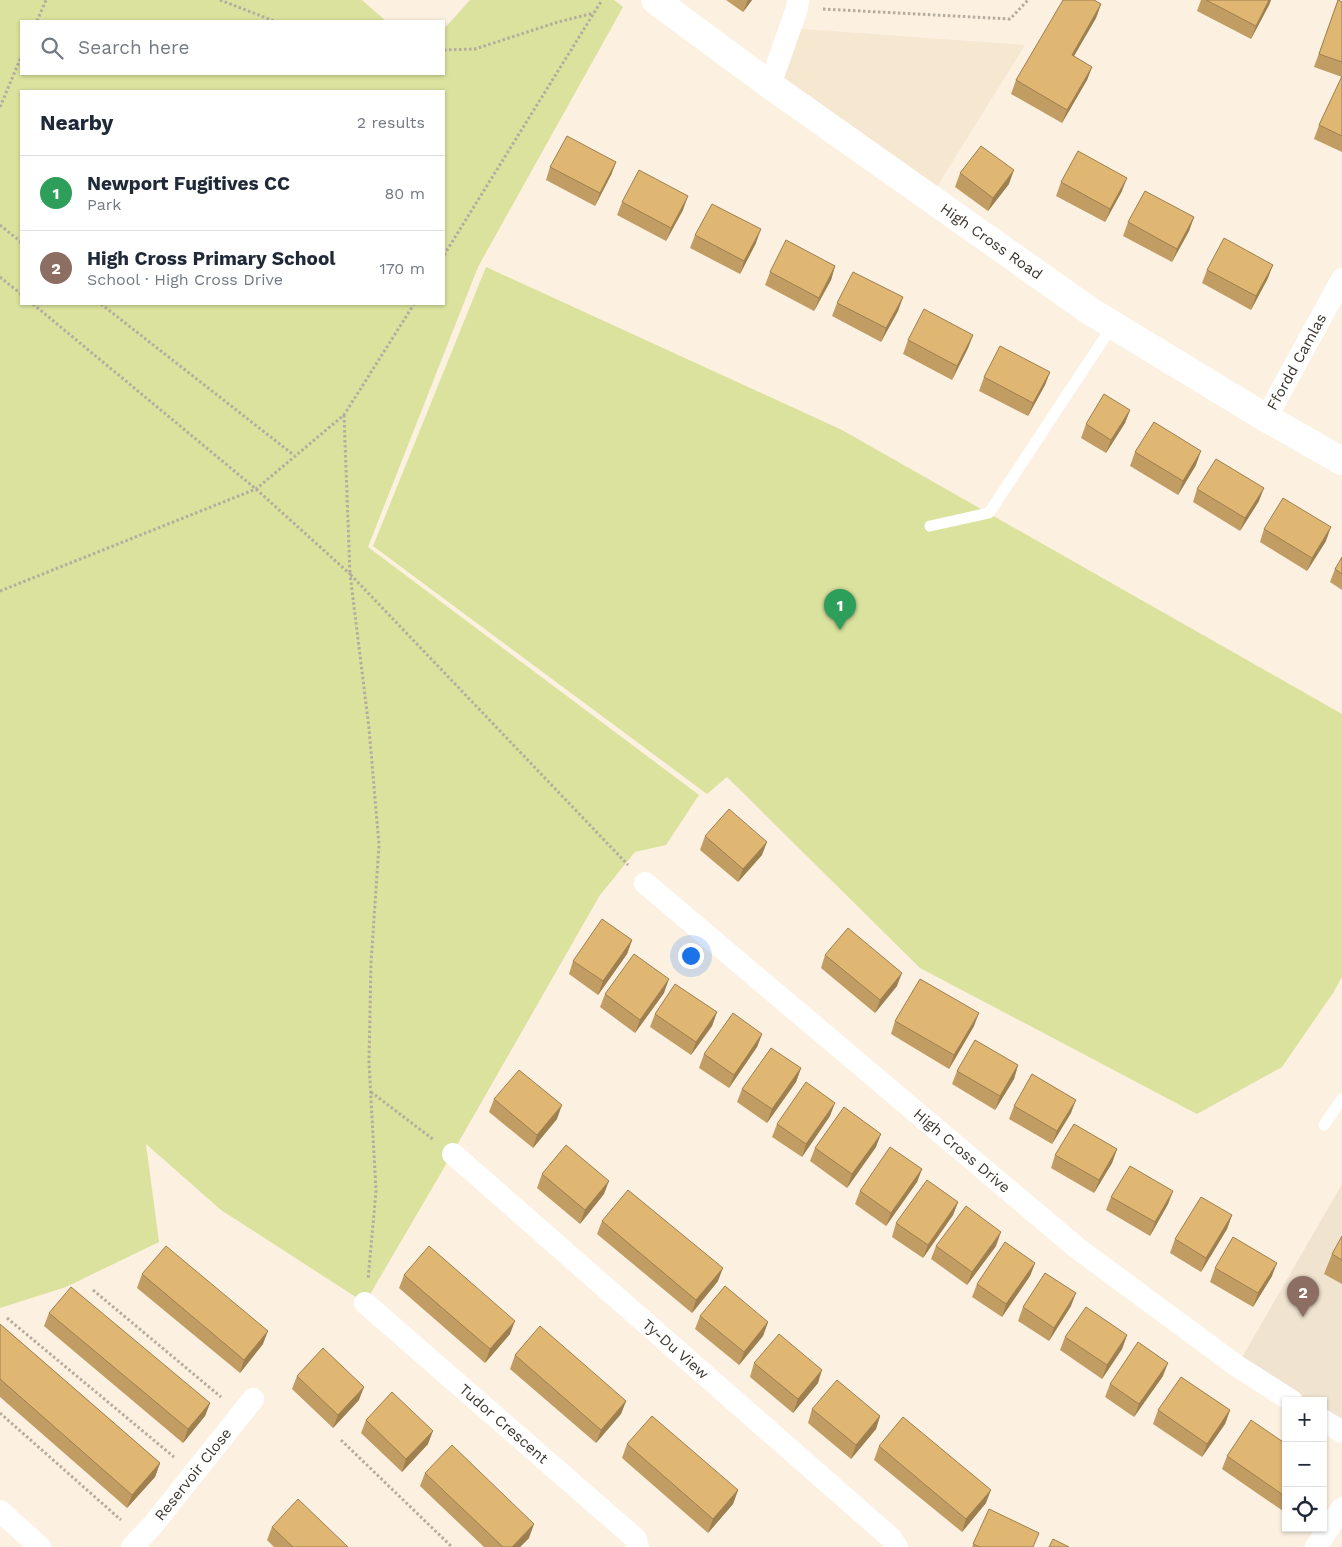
<!DOCTYPE html>
<html lang="en">
<head>
<meta charset="utf-8">
<style>
	body { margin:0; font-family:"Work Sans",sans-serif; background:#f2f2f3; color:#1f2937 }
	.controls { position:absolute; right:15px; bottom:15px; display:grid; overflow:hidden; border-radius:0px; box-shadow:0 1px 4px #0004 }
	.controls button { width:45px; height:45px; display:grid; place-items:center; padding:0; border:0; border-bottom:1px solid #e0e1e3; background:#fff; color:#1f2937; font:25px sans-serif }
	.you { position:absolute; left:690px; top:955px; width:18px; height:18px; margin:-12px; border:4px solid #fff; border-radius:50%; background:#1a73e8; box-shadow:0 0 0 8px #1a73e833 }
	.badge { display:grid; place-items:center; width:32px; height:32px; border-radius:50%; background:#db2777; color:#fff; font-size:16px; font-weight:700 }
	.pin { position:absolute; translate:-50% -41px; filter:drop-shadow(0 1px 2px #0008) }
	.pin::after { content:''; position:absolute; top:26px; width:18px; height:15px; background:inherit; clip-path:polygon(0 0,100% 0,50% 100%) }
	.list { margin:0; padding:0; list-style:none }
	h2 { display:flex; justify-content:space-between; align-items:center; height:65px; margin:0; padding:0 20px; font-size:21px }
	h2 small { font-size:16px; font-weight:400; color:#747a83 }
	.list li { display:grid; grid-template-columns:32px 1fr auto; gap:15px; align-items:center; box-sizing:border-box; height:75px; padding:0 20px; border-top:1px solid #e0e1e3 }
	.list b { display:block; font-size:19px; white-space:nowrap }
	.list p { margin:0; font-size:16px; white-space:nowrap; color:#747a83 }
	.list em { font-size:16px; font-style:normal; color:#747a83 }
	.icon { flex:none; width:28px; height:28px; fill:none; stroke:currentColor; stroke-width:2; stroke-linecap:round; stroke-linejoin:round }
	.map { position:relative; flex:none; width:1342px; height:1547px; overflow:hidden }
	.search { position:absolute; background:#fff; box-shadow:0 1px 4px #0004; left:20px; top:20px; width:425px; height:55px; display:flex; align-items:center; gap:12px; box-sizing:border-box; padding:0 18px; border-radius:0px; color:#747a83; font-size:19px }
	.panel { position:absolute; background:#fff; box-shadow:0 1px 4px #0004; left:20px; top:90px; width:425px; height:215px; border-radius:0px }
	.map>svg:first-child { display:block }
	.built { fill:#f6e7d0 }
	.education { fill:#f0e3d0 }
	.green { fill:#dae29d; fill-rule:evenodd }
	.lines { fill:none; stroke-linecap:round; stroke-linejoin:round }
	.path { stroke:#b4ac9f; stroke-width:3; stroke-dasharray:2.5 2.5; stroke-linecap:butt }
	.lane { stroke:#fff; stroke-width:11 }
	.street { stroke:#fff; stroke-width:22 }
	.secondary { stroke:#fff; stroke-width:28 }
	.wall { fill:#c19d63 }
	.shaded-wall { fill:#9d7f50 }
	.building { fill:#e0b673; stroke:#9d7f50 }
	.labels { text-anchor:middle; stroke-width:4; stroke-linejoin:round; paint-order:stroke }
	.street-label { font-size:15px; fill:#3a362f; stroke:#fcf1e1 }
</style>
</head>
<body>
<div class="map">
<svg width="1342" height="1547" viewBox="0 0 1342 1547">
	<rect width="100%" height="100%" fill="#fcf1e1"/>
	<!-- built -->
	<path class="built" d="M790,28L1025,45L930,198L770,85Z"/>
	<!-- education -->
	<path class="education" d="M1342,1184V1432L1323,1420V1401H1292L1237,1366Z"/>
	<!-- green -->
	<path class="green" d="M0,0H362L386,21H21V74H444V29L470,0H614L623,7L478,267L368,547L699,795L666,845L635,852L600,895L441,1173L365,1303L221,1210L146,1144L159,1242L66,1287L0,1308ZM21,91H444V304H21Z
		M486,267L842,430L1342,714V977L1333,993L1282,1067L1197,1114L920,968L727,777L707,794L373,546Z"/>
	<g class="lines">
		<!-- path -->
		<path class="path" d="M220,0L274,21
			M823,9L1010,19L1028,0
			M37,21L46,0
			M444,50L475,49L558,22L594,13
			M0,107L21,57
			M0,225L21,242
			M444,255L602,0
			M0,277L21,294
			M33,304L256,489L350,574L369,728L379,845L371,963L369,1062L376,1191L368,1280
			M101,304L295,456
			M344,415L350,574L628,865
			M0,591L256,489L344,415L414,304
			M371,1092L434,1140
			M93,1290L221,1397
			M7,1318L174,1457
			M0,1413L121,1520
			M341,1440L452,1547"/>
		<!-- lane -->
		<path class="lane" d="M930,526L989,513L1113,325
			M1324,1125L1342,1099"/>
		<!-- street -->
		<g class="street">
			<path d="M770,85L797,8L798,0"/>
			<path id="s1" d="M1266,418L1342,279"/>
			<path id="s2" d="M645,883L1077,1248L1237,1366L1292,1401"/>
			<path id="s3" d="M453,1154L891,1538L897,1547"/>
			<path id="s4" d="M365,1303L636,1539L638,1547"/>
			<path d="M1323,1420L1342,1432"/>
			<path d="M0,1511L40,1547"/>
			<path id="s5" d="M132,1547L152,1526L253,1399"/>
			<path d="M1316,1547L1342,1508"/>
		</g>
		<!-- secondary -->
		<path class="secondary" id="s6" d="M655,0L770,85L1090,311L1266,418L1342,461"/>
	</g>
	<!-- wall -->
	<path class="wall" d="M726,0H752L743,12Z
		M1201,0H1271L1269,5L1251,39L1197,11Z
		M1338,0L1342,2V152L1314,139L1319,125L1342,77L1314,67Z
		M1101,4L1096,18L1074,56L1092,67L1087,80L1062,123L1011,94L1016,80Z
		M616,162L611,175L595,206L546,180L550,167Z
		M960,173L1009,184L988,211L955,187Z
		M1061,182L1122,191L1105,222L1056,196Z
		M622,202L683,210L666,241L617,215Z
		M1194,217L1189,231L1172,262L1123,236L1128,222Z
		M695,235L756,243L740,274L690,248Z
		M835,266L831,280L814,311L765,285L770,272Z
		M1207,270L1268,278L1251,310L1202,283Z
		M903,297L898,311L881,342L832,316L837,303Z
		M973,335L968,348L952,380L903,354L908,340Z
		M1050,372L1045,385L1028,416L979,391L984,377Z
		M1130,410L1125,423L1106,453L1081,438L1086,424Z
		M1135,452L1196,465L1178,495L1130,466Z
		M1197,489L1259,501L1240,531L1193,502Z
		M1264,529L1326,541L1307,571L1260,542Z
		M1342,557V590L1330,582L1335,569Z
		M705,836L762,855L738,882L700,850Z
		M632,940L627,954L598,995L569,974L573,961Z
		M825,955L897,986L875,1013L821,968Z
		M664,993L635,1033L600,1007L605,994Z
		M717,1012L712,1026L691,1055L650,1027L655,1014Z
		M895,1021L974,1026L949,1069L891,1034Z
		M762,1034L757,1047L729,1088L699,1068L704,1054Z
		M1018,1065L1014,1079L995,1110L952,1084L957,1071Z
		M801,1068L796,1082L767,1123L737,1102L742,1089Z
		M494,1099L557,1119L533,1148L489,1112Z
		M1014,1106L1071,1113L1052,1144L1009,1119Z
		M830,1116L802,1157L772,1137L777,1124Z
		M876,1147L847,1188L810,1161L815,1148Z
		M1117,1149L1112,1163L1094,1193L1051,1168L1055,1155Z
		M922,1169L917,1182L886,1226L855,1204L860,1191Z
		M542,1174L604,1194L580,1224L537,1188Z
		M1173,1191L1168,1204L1150,1236L1106,1210L1111,1197Z
		M958,1202L953,1215L923,1258L892,1237L896,1223Z
		M1232,1215L1227,1229L1201,1272L1170,1253L1175,1239Z
		M602,1221L718,1281L692,1313L597,1234Z
		M1342,1236V1284L1324,1274L1332,1254Z
		M936,1246H996L967,1285L931,1259Z
		M1035,1263L1030,1276L1002,1317L972,1297L977,1284Z
		M1215,1268L1272,1276L1253,1307L1210,1282Z
		M142,1274L263,1344L240,1373L137,1288Z
		M404,1275L510,1334L485,1363L399,1288Z
		M1071,1306L1049,1341L1018,1321L1023,1307Z
		M49,1313L210,1403L205,1416L183,1443L44,1326Z
		M700,1316L768,1322L763,1336L739,1365L695,1329Z
		M0,1324L160,1463L155,1477L127,1508L0,1397Z
		M1127,1335L1122,1349L1102,1379L1060,1350L1065,1337Z
		M515,1355L626,1401L621,1414L596,1443L510,1369Z
		M754,1363L818,1383L793,1413L750,1377Z
		M297,1376L359,1400L333,1428L292,1389Z
		M1163,1376L1134,1417L1105,1397L1110,1384Z
		M812,1409L880,1416L876,1429L851,1459L808,1423Z
		M1158,1410H1230L1225,1424L1202,1457L1153,1424Z
		M366,1420L428,1444L402,1472L361,1433Z
		M627,1444L738,1490L733,1504L708,1533L622,1458Z
		M1286,1444V1513L1222,1469L1227,1456Z
		M879,1446L986,1503L962,1532L874,1460Z
		M425,1473L529,1538L520,1547H484L420,1486Z
		M989,1509L1034,1547H972Z
		M272,1527L348,1547H274L267,1540Z"/>
	<!-- shaded-wall -->
	<path class="shaded-wall" d="M748,0H752L743,12Z
		M1269,0H1271L1269,5L1251,39L1256,26Z
		M1101,4L1096,18L1067,68L1072,55Z
		M1092,67L1087,80L1062,123L1067,110Z
		M616,162L611,175L595,206L600,193Z
		M1014,170L1009,184L988,211L993,198Z
		M1127,178L1122,191L1105,222L1110,209Z
		M688,196L683,210L666,241L671,228Z
		M1194,217L1189,231L1172,262L1177,249Z
		M761,229L756,243L740,274L744,261Z
		M1273,265L1268,278L1251,310L1256,296Z
		M835,266L831,280L814,311L819,298Z
		M903,297L898,311L881,342L886,328Z
		M973,335L968,348L952,380L957,366Z
		M1050,372L1045,385L1028,416L1033,403Z
		M1130,410L1125,423L1106,453L1111,440Z
		M1201,451L1196,465L1178,495L1183,481Z
		M1264,488L1259,501L1240,531L1245,518Z
		M1331,527L1326,541L1307,571L1312,558Z
		M767,842L762,855L738,882L743,869Z
		M632,940L627,954L598,995L603,981Z
		M902,973L897,986L875,1013L880,1000Z
		M669,979L664,993L635,1033L640,1020Z
		M717,1012L712,1026L691,1055L696,1042Z
		M979,1013L974,1026L949,1069L954,1055Z
		M762,1034L757,1047L729,1088L734,1075Z
		M1018,1065L1014,1079L995,1110L1000,1096Z
		M801,1068L796,1082L767,1123L772,1109Z
		M1076,1100L1071,1113L1052,1144L1057,1131Z
		M835,1103L830,1116L802,1157L806,1144Z
		M562,1105L557,1119L533,1148L537,1135Z
		M881,1134L876,1147L847,1188L852,1174Z
		M1117,1149L1112,1163L1094,1193L1099,1180Z
		M922,1169L917,1182L886,1226L891,1213Z
		M609,1181L604,1194L580,1224L585,1210Z
		M1173,1191L1168,1204L1150,1236L1155,1222Z
		M958,1202L953,1215L923,1258L928,1245Z
		M1232,1215L1227,1229L1201,1272L1206,1258Z
		M1001,1232L996,1246L967,1285L972,1272Z
		M1035,1263L1030,1276L1002,1317L1006,1304Z
		M1277,1263L1272,1276L1253,1307L1258,1293Z
		M723,1268L718,1281L692,1313L696,1300Z
		M1076,1293L1071,1306L1049,1341L1054,1328Z
		M515,1321L510,1334L485,1363L490,1349Z
		M768,1322L763,1336L739,1365L744,1352Z
		M268,1331L263,1344L240,1373L244,1360Z
		M1127,1335L1122,1349L1102,1379L1107,1365Z
		M1168,1363L1163,1376L1134,1417L1139,1404Z
		M822,1370L818,1383L793,1413L798,1399Z
		M364,1387L359,1400L333,1428L338,1415Z
		M626,1401L621,1414L596,1443L601,1430Z
		M210,1403L205,1416L183,1443L188,1429Z
		M1230,1410L1225,1424L1202,1457L1207,1444Z
		M880,1416L876,1429L851,1459L856,1445Z
		M433,1431L428,1444L402,1472L406,1459Z
		M160,1463L155,1477L127,1508L132,1495Z
		M738,1490L733,1504L708,1533L713,1519Z
		M991,1490L986,1503L962,1532L966,1519Z
		M534,1524L529,1538L520,1547H512Z"/>
	<!-- building -->
	<path class="building" d="M1063,0H1094L1101,4L1072,55L1092,67L1067,110L1016,80Z
		M1206,0H1269L1256,26Z
		M1338,0L1342,2V62L1319,54Z
		M1342,76V136L1319,125Z
		M567,136L616,162L600,193L550,167Z
		M981,146L1014,170L993,198L960,173Z
		M1078,151L1127,178L1110,209L1061,182Z
		M639,170L688,196L671,228L622,202Z
		M1145,191L1194,217L1177,249L1128,222Z
		M712,204L761,229L744,261L695,235Z
		M1224,238L1273,265L1256,296L1207,270Z
		M786,240L835,266L819,298L770,272Z
		M853,272L903,297L886,328L837,303Z
		M924,309L973,335L957,366L908,340Z
		M1000,346L1050,372L1033,403L984,377Z
		M1104,394L1130,410L1111,440L1086,424Z
		M1154,422L1201,451L1183,481L1135,452Z
		M1216,459L1264,488L1245,518L1197,489Z
		M1283,498L1331,527L1312,558L1264,529Z
		M1342,557V574L1335,569Z
		M729,809L767,842L743,869L705,836Z
		M602,919L632,940L603,981L573,961Z
		M848,928L902,973L880,1000L825,955Z
		M634,954L669,979L640,1020L605,994Z
		M920,979L979,1013L954,1055L895,1021Z
		M675,984L717,1012L696,1042L655,1014Z
		M733,1013L762,1034L734,1075L704,1054Z
		M975,1040L1018,1065L1000,1096L957,1071Z
		M771,1048L801,1068L772,1109L742,1089Z
		M519,1070L562,1105L537,1135L494,1099Z
		M1032,1074L1076,1100L1057,1131L1014,1106Z
		M806,1082L835,1103L806,1144L777,1124Z
		M844,1107L881,1134L852,1174L815,1148Z
		M1074,1124L1117,1149L1099,1180L1055,1155Z
		M566,1145L609,1181L585,1210L542,1174Z
		M890,1147L922,1169L891,1213L860,1191Z
		M1130,1166L1173,1191L1155,1222L1111,1197Z
		M927,1180L958,1202L928,1245L896,1223Z
		M628,1190L723,1268L696,1300L602,1221Z
		M1201,1197L1232,1215L1206,1258L1175,1239Z
		M966,1206L1001,1232L972,1272L936,1246Z
		M1342,1236V1260L1332,1254Z
		M1233,1237L1277,1263L1258,1293L1215,1268Z
		M1005,1242L1035,1263L1006,1304L977,1284Z
		M166,1246L268,1331L244,1360L142,1274Z
		M429,1246L515,1321L490,1349L404,1275Z
		M1045,1273L1076,1293L1054,1328L1023,1307Z
		M725,1286L768,1322L744,1352L700,1316Z
		M71,1287L210,1403L188,1429L49,1313Z
		M1086,1307L1127,1335L1107,1365L1065,1337Z
		M0,1324L160,1463L132,1495L0,1379Z
		M540,1326L626,1401L601,1430L515,1355Z
		M779,1334L822,1370L798,1399L754,1363Z
		M1138,1342L1168,1363L1139,1404L1110,1384Z
		M323,1348L364,1387L338,1415L297,1376Z
		M1181,1377L1230,1410L1207,1444L1158,1410Z
		M837,1380L880,1416L856,1445L812,1409Z
		M392,1392L433,1431L406,1459L366,1420Z
		M652,1416L738,1490L713,1519L627,1444Z
		M903,1417L991,1490L966,1519L879,1446Z
		M1251,1420L1286,1444V1497L1227,1456Z
		M452,1445L534,1524L512,1547H503L425,1473Z
		M298,1499L348,1547H293L272,1527Z
		M989,1509L1039,1533L1033,1547H980L973,1544Z
		M1053,1539L1069,1547H1049Z"/>
	<g class="labels">
		<!-- street labels -->
		<g class="street-label">
			<text dy="5" stroke="none"><textPath href="#s6" startOffset="414">High Cross Road</textPath></text>
			<text dy="5" stroke="none"><textPath href="#s1" startOffset="64">Ffordd Camlas</textPath></text>
			<text dy="5" stroke="none"><textPath href="#s2" startOffset="415">High Cross Drive</textPath></text>
			<text dy="5" stroke="none"><textPath href="#s3" startOffset="296">Ty-Du View</textPath></text>
			<text dy="5" stroke="none"><textPath href="#s4" startOffset="184">Tudor Crescent</textPath></text>
			<text dy="5" stroke="none"><textPath href="#s5" startOffset="95">Reservoir Close</textPath></text>
		</g>
	</g>
</svg>
<div class="controls">
<button>+</button>
<button>−</button>
<button><svg class="icon" aria-label="locate" viewBox="0 0 24 24"><circle cx="12" cy="12" r="6"/><path d="M12 2v4M12 18v4M2 12h4M18 12h4"/></svg></button>
</div>
<div class="you"></div>
<div class="pin badge" style="left:840px;top:630px;background:#2e9e5b">1</div>
<div class="pin badge" style="left:1303px;top:1317px;background:#8d6e63">2</div>
<div class="search"><svg class="icon" aria-label="search" viewBox="0 0 24 24"><circle cx="10" cy="10" r="6"/><path d="M15 15l6 6"/></svg>Search here</div>
<section class="panel">
<h2>Nearby<small>2 results</small></h2>
<ul class="list">
<li><span class="badge" style="background:#2e9e5b">1</span><div><b>Newport Fugitives CC</b><p>Park</p></div><em>80 m</em></li>
<li><span class="badge" style="background:#8d6e63">2</span><div><b>High Cross Primary School</b><p>School · High Cross Drive</p></div><em>170 m</em></li>
</ul>
</section>
</div>
</body>
</html>
